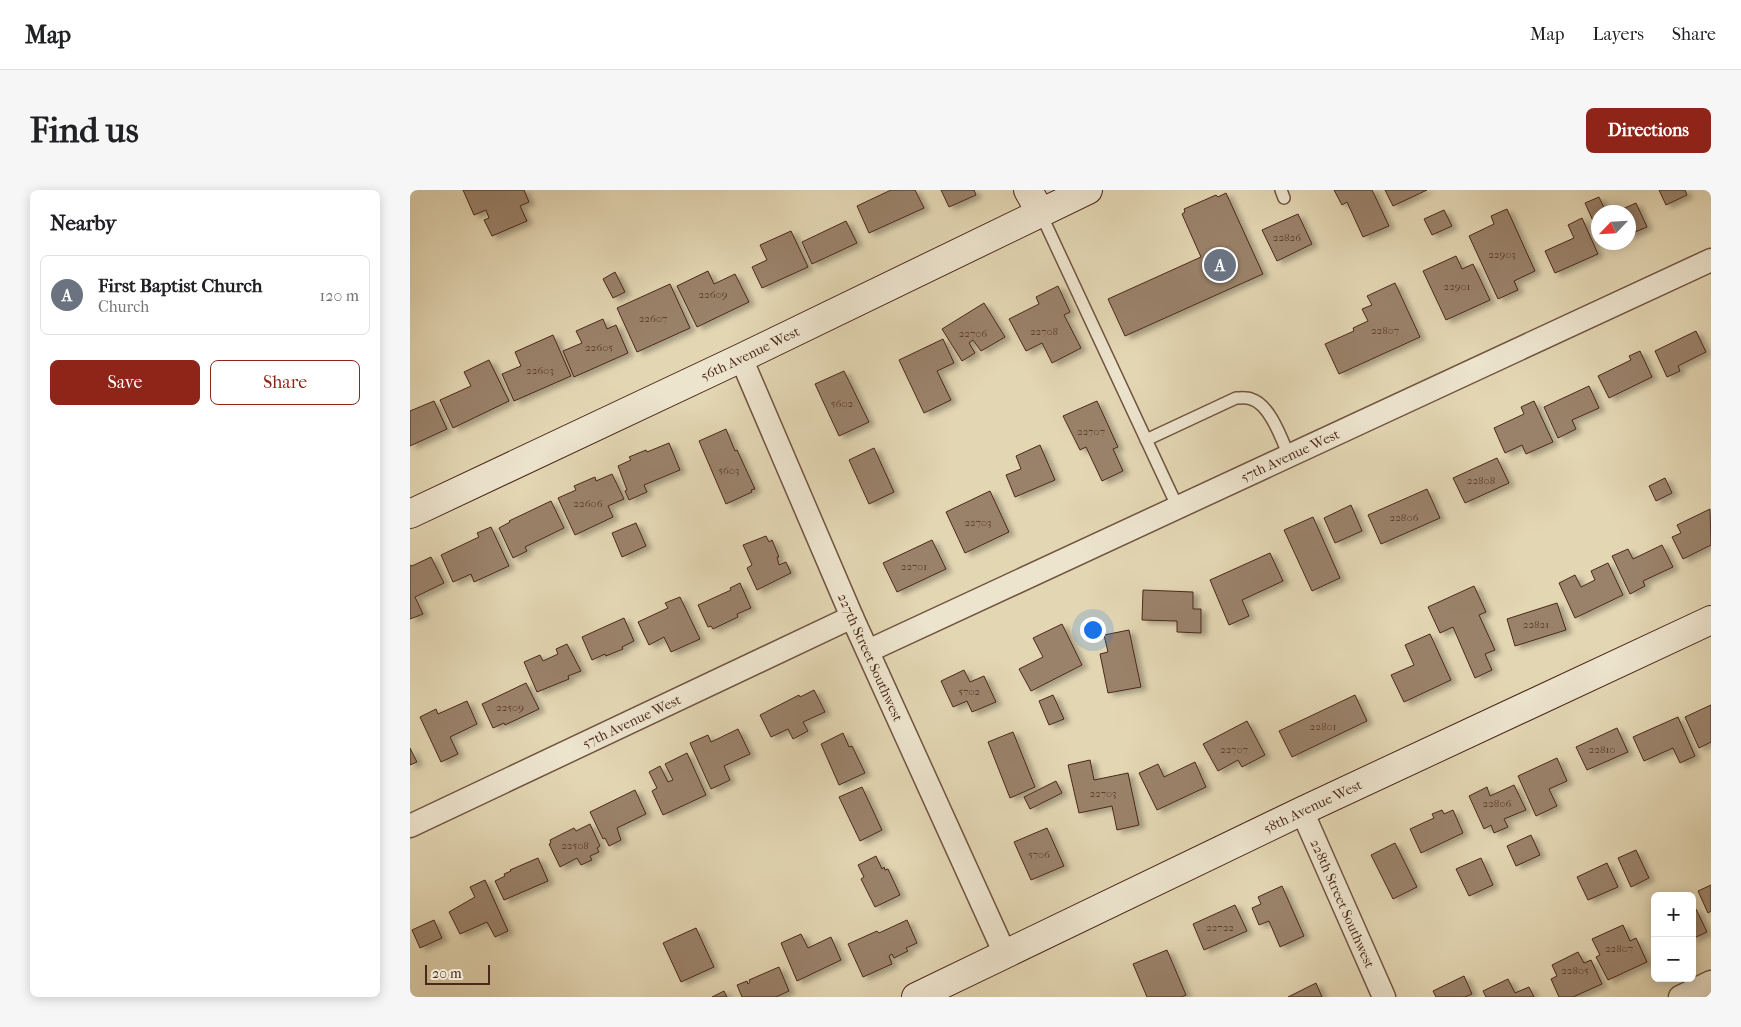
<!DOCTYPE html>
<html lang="en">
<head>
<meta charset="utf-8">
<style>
	body { margin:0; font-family:"IM FELL French Canon",serif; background:#f6f6f6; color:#202124 }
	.controls { position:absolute; right:15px; bottom:15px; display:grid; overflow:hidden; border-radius:8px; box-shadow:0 2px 12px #0003 }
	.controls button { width:45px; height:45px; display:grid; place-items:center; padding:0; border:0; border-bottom:1px solid #e0e0e0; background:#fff; color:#202124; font:25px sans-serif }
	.compass { position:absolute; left:1181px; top:15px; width:45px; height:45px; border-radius:50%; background:#fff; box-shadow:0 2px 12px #0003; rotate:245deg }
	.scale { position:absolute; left:15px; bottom:12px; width:65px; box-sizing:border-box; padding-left:5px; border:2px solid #4b281a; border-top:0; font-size:14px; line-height:18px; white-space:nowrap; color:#4b281a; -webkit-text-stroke:4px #ede4ce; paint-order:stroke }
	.you { position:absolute; left:682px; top:439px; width:18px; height:18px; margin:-12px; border:4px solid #fff; border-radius:50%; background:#1a73e8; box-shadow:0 0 0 8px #1a73e833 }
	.badge { display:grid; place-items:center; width:32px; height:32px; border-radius:50%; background:#8f2418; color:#fff; font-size:16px; font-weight:700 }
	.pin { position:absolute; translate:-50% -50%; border:2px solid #fff; box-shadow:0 1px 5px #0006 }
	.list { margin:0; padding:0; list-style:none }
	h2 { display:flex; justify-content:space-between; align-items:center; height:65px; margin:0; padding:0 20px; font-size:21px }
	h2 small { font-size:16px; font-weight:400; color:#757577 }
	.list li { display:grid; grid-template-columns:32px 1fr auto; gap:15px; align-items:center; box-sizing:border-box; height:80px; margin:0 10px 10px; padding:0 10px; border:1px solid #e0e0e0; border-radius:8px }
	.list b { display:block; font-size:19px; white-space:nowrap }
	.list p { margin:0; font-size:16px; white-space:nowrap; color:#757577 }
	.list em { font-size:16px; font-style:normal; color:#757577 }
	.actions { display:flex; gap:10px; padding:15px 20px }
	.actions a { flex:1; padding:11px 0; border:1px solid #8f2418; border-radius:8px; text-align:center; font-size:18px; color:#8f2418 }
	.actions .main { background:#8f2418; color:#fff }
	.map { position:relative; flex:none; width:1301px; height:807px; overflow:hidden; border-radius:8px }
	header { display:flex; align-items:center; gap:30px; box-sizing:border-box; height:70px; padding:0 25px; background:#fff; border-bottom:1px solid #e0e0e0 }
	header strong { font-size:24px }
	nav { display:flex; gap:28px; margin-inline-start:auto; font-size:18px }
	.intro { display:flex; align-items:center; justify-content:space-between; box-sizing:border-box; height:120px; padding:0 30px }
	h1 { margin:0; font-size:35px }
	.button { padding:12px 22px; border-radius:8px; background:#8f2418; color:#fff; font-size:18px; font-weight:700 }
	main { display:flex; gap:30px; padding:0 30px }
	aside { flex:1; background:#fff; border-radius:8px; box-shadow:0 2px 12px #0003 }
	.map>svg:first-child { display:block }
	.building { fill:#9a826a; stroke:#4b281a; filter:url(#shadow) }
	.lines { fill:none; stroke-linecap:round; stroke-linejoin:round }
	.lane-casing { stroke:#715440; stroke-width:14 }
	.street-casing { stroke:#715440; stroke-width:25 }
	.secondary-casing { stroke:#4b281a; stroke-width:30 }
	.lane { stroke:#ede4ce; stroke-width:11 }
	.street { stroke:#ede4ce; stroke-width:22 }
	.secondary { stroke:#ede4ce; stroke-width:28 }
	.labels { text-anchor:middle; stroke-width:4; stroke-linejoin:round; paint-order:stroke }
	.number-label { font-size:11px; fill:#5f3e2e }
	.street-label { font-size:14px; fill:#4b281a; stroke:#ede4ce }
</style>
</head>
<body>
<header>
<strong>Map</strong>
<nav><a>Map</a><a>Layers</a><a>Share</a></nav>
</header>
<div class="intro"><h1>Find us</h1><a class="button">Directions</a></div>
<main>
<aside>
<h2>Nearby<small></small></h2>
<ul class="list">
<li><span class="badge" style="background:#6b7280">A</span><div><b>First Baptist Church</b><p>Church</p></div><em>120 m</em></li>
</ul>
<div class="actions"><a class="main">Save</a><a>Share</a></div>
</aside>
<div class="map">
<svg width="1301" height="807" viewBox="0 0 1301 807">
	<defs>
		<filter id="shadow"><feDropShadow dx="5.5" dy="3" stdDeviation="2.5" flood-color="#0004"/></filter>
	</defs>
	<rect width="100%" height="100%" fill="#e3d6b3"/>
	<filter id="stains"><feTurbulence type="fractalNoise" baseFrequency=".004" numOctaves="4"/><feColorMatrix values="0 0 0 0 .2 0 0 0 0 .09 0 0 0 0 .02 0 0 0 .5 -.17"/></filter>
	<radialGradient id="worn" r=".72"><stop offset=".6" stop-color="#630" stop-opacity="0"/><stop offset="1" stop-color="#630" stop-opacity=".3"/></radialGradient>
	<!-- building -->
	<path class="building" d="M53,0H114L119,12L110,16L117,31L82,46L74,30L79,28L76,20L64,25Z
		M481,0H505L514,18L459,43L447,16Z
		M531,0H564L566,5L539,17Z
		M924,0H962L979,36L953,47L937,12L932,15Z
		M975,0H1017L983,16Z
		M1249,0H1275L1277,5L1256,15Z
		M816,3L853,84L715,146L698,109L791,67L772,24L775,22L774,19L806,5L808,7Z
		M1189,7L1196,22H1188V42L1175,13Z
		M1226,13L1237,37L1218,45V22H1206Z
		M1097,19L1125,81L1104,91L1108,100L1088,109L1059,46L1084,34L1081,26Z
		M1034,20L1042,36L1022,45L1014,29Z
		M888,24L902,54L867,71L852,40Z
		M1172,28L1188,64L1145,83L1135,61L1164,48L1158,35Z
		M436,31L447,53L402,74L392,52Z
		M381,41L398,77L352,98L342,77L357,70L350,55Z
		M1046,66L1052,79L1063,74L1080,110L1036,130L1013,81Z
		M298,81L304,94L325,84L339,112L287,137L267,96Z
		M205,82L215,102L203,108L193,89Z
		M985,93L1010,147L929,184L915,154L944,141L943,138L958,131L952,119L962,115L957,106Z
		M260,94L280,138L227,162L207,118Z
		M648,96L660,122L654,125L671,158L642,173L632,153L616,161L599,129L629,114L626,107Z
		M574,113L595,147L571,161L563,150L559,153L565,163L552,171L532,139Z
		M193,129L197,139L206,135L218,163L164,187L153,161L172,153L166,141Z
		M1286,141L1296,162L1268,176L1270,181L1257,187L1245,161Z
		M143,145L161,186L104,211L92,184L111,176L105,162Z
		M533,149L544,173L527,181L541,210L514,223L489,170Z
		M1230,161L1242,187L1199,208L1188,186L1221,170L1219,166Z
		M79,170L99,211L43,238L30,210L61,196L54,182Z
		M434,181L459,232L429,246L405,194Z
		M1179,196L1189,218L1162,230L1166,239L1148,248L1134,217Z
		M24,211L37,239L0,256V221Z
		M687,211L708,257L703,259L713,281L692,291L676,257L670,260L653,226Z
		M1124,211L1143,252L1116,264L1112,255L1095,263L1084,238L1114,224L1111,217Z
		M316,239L325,261L327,260L345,299L341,300L342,302L316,314L289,251Z
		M259,253L270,280L234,295L237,302L219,310L215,301L217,300L208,276L221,270L219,267L236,260L237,262Z
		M630,255L645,290L605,307L596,285L611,279L606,266Z
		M464,258L484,302L459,314L439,270Z
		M1087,268L1099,293L1055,313L1043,288Z
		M202,284L214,309L198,316L203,327L165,345L148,308L166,300L164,296L185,287L186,291Z
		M1255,288L1262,303L1246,311L1239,296Z
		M1017,299L1030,328L971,354L958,325Z
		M580,301L599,342L555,363L536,322Z
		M141,311L154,338L115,357L117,361L103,368L89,338L100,332L99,331Z
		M941,315L952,341L925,353L914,328Z
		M1300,319L1301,355L1273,369L1262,347L1271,343L1267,335Z
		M903,327L930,388L902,401L874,340Z
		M226,333L236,356L212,367L202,343Z
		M81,337L99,376L64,392L61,384L43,392L31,365L69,347L67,343Z
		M356,346L359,352L362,350L369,367H367L369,375L376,372L381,383L347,400L337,378L342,375L333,355Z
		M522,350L536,379L487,402L473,373Z
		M1252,355L1263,377L1233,391L1235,396L1220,404L1202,366L1218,359L1223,369Z
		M860,363L873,391L832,410L839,426L819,435L800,390Z
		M21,367L34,393L5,407L13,424L0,429V375L2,376Z
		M1198,373L1213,405L1165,428L1149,393L1165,385L1171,397L1185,390L1181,381Z
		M330,393L341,418L327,424L328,427L303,439L301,436L298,437L288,415L321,400L320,398Z
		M1064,396L1076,422L1069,425L1085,460L1075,464L1082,480L1065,488L1043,437L1030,443L1018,417Z
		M733,400L783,402V419H791V443L767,442V431L732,430Z
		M270,407L290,449L261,462L254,447L239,455L228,432L258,418L255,413Z
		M1147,413L1156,440L1105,456L1097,429Z
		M214,428L224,451L212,457L213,459L196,466L195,464L182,470L172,447Z
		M652,434L672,475L621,501L609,479L633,467L623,448Z
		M719,440L731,497L698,503L690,464L698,462L694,445Z
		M1020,444L1041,490L994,512L981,485L1004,475L995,455Z
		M157,454L171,481L158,486L159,489L127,502L114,472L130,465L133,471L148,464L146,459Z
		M554,480L560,492L574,486L586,512L562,522L557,511L543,517L531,491Z
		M116,493L129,519L95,535L94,533L83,538L72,514Z
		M404,500L415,522L393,532L398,541L383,549L378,539L361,547L350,525L389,505L390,507Z
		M643,505L654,529L639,535L629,511Z
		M945,505L957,531L882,567L869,541Z
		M57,511L67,534L40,547L48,564L31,572L10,527L26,519L28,524Z
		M1301,515V552L1289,558L1275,527Z
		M1268,527L1285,566L1270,573L1263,558L1234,571L1223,547Z
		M837,531L855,565L832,577L828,570L808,581L793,554Z
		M1207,538L1218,562L1177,580L1166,557Z
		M328,539L340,564L314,576L320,590L301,599L280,553L298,545L301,552Z
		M603,542L625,597L600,608L578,552Z
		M433,543L439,557L442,556L455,583L429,595L411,554Z
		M0,558L7,572L0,575Z
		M277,563L296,605L253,625L242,601L247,598L239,582L250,576L258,592L263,590L255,574Z
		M1147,568L1157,591L1139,599L1147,616L1126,626L1108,586Z
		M680,570L684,590L718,583L729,635L707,640L702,616L669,623L658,575Z
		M785,572L796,597L747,620L729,583L748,574L754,587Z
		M646,591L652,603L620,619L614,607Z
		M1104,595L1116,620L1094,629L1098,637L1084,643L1081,635L1074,639L1059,606L1077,597L1080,606Z
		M452,597L472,640L450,651L429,607Z
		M225,600L236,624L207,638L211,650L199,656L195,648L193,649L180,622Z
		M1032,620L1034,624L1043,620L1053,643L1011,663L1000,639L1024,628L1022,624Z
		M180,634L190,656L187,658L189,662L180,666L182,670L171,675L167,668L150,677L139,654L141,653L140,650L164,638L166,641Z
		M637,638L654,676L621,690L604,652Z
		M1121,645L1130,665L1106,676L1097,656Z
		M985,653L1007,697L983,709L961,665Z
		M1226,660L1239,688L1221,697L1208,668Z
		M466,666L472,679L474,677L475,680L478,679L490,705L465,717L451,689L454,687L448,675Z
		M128,668L138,691L94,710L85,691L95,686L94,684L101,681L100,680Z
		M1071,668L1083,695L1059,706L1046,679Z
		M1197,673L1208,697L1178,710L1167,687Z
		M75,690L98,741L85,747L77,732L50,744L39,722L65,707L60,697Z
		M1301,695V721L1298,723L1288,701Z
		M872,696L894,746L870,757L859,731L849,735L842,718L851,714L848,707Z
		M825,715L837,741L794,760L783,734Z
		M1286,719L1297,742L1282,749V720Z
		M24,730L32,748L10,758L2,740Z
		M497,730L507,753L496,758L498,761L484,768L482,764L479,766L482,774L453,787L438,754L467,741L469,743Z
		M1213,735L1220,751L1226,748L1237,772L1198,790L1186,767L1190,765L1182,749Z
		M286,738L304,777L271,792L253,753Z
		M391,744L398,758L421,747L431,770L387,791L371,753Z
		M757,760L776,805L771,807H737L723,774Z
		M1168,762L1174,773L1181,770L1192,794L1163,807H1149L1141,789L1147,786L1142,775Z
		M369,777L379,801L366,807H332L327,795L337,791L338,794L340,792L339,790Z
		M1054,786L1062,804L1055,807H1026L1023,801Z
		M1098,789L1105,803L1119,797L1124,807H1076L1073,801Z
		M906,793L912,807H878Z
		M314,801L317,807H302Z"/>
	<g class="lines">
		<!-- lane casing -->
		<g class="lane-casing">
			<path id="lane" d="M871,0L874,8
				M630,22L768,318
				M736,250L826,208C830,208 837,207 841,209C860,214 872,250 879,266"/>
		</g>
		<!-- street casing -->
		<g class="street-casing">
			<g id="street">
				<path id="s1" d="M331,168L442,427L595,764"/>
				<path id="s2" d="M458,461L1301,70"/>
				<path id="s3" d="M892,621L974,807"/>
				<path id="s4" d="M0,636L442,427"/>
				<path d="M1270,807L1301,792"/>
			</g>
		</g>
		<!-- secondary casing -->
		<g class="secondary-casing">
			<g id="secondary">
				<path d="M618,0L630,22"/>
				<path id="s5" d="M0,324L331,168L678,0"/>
				<path id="s6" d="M506,807L892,621L1301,430"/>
			</g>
		</g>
		<!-- lane -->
		<use href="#lane" class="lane"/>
		<!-- street -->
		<use href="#street" class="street"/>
		<!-- secondary -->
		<use href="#secondary" class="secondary"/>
	</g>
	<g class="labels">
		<!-- number labels -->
		<g class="number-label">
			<text x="877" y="51">22826</text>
			<text x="1092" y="68">22903</text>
			<text x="1047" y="100">22901</text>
			<text x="303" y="108">22609</text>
			<text x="243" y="132">22607</text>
			<text x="975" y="144">22807</text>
			<text x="634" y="145">22708</text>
			<text x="563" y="147">22706</text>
			<text x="189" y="161">22605</text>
			<text x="130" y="184">22603</text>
			<text x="432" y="217">5602</text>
			<text x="681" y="245">22707</text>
			<text x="319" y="284">5603</text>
			<text x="1071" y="294">22808</text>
			<text x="178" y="317">22606</text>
			<text x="994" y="331">22806</text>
			<text x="568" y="336">22703</text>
			<text x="504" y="380">22701</text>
			<text x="1126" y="438">22821</text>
			<text x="559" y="505">5702</text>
			<text x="100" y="521">22509</text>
			<text x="913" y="540">22801</text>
			<text x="824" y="563">22707</text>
			<text x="1192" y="563">22810</text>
			<text x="693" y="607">22703</text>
			<text x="1087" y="617">22806</text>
			<text x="165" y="659">22508</text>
			<text x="629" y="668">5706</text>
			<text x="810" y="741">22722</text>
			<text x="1209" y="762">22807</text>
			<text x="1165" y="784">22805</text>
		</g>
		<!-- street labels -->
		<g class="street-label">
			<text dy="5" stroke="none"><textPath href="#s5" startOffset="376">56th Avenue West</textPath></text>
			<text dy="5" stroke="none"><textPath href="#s2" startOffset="465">57th Avenue West</textPath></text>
			<text dy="5" stroke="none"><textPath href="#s1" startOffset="326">227th Street Southwest</textPath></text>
			<text dy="5" stroke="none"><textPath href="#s4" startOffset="245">57th Avenue West</textPath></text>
			<text dy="5" stroke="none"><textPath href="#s6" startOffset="440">58th Avenue West</textPath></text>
			<text dy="5" stroke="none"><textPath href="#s3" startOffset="101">228th Street Southwest</textPath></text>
		</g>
	</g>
	<rect width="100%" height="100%" filter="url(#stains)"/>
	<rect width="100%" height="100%" fill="url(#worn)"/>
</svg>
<div class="controls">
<button>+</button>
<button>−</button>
</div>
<svg class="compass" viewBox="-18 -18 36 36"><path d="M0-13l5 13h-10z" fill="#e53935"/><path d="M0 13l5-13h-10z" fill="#757577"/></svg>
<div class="scale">20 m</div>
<div class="you"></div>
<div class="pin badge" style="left:810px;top:75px;background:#6b7280">A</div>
</div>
</main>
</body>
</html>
